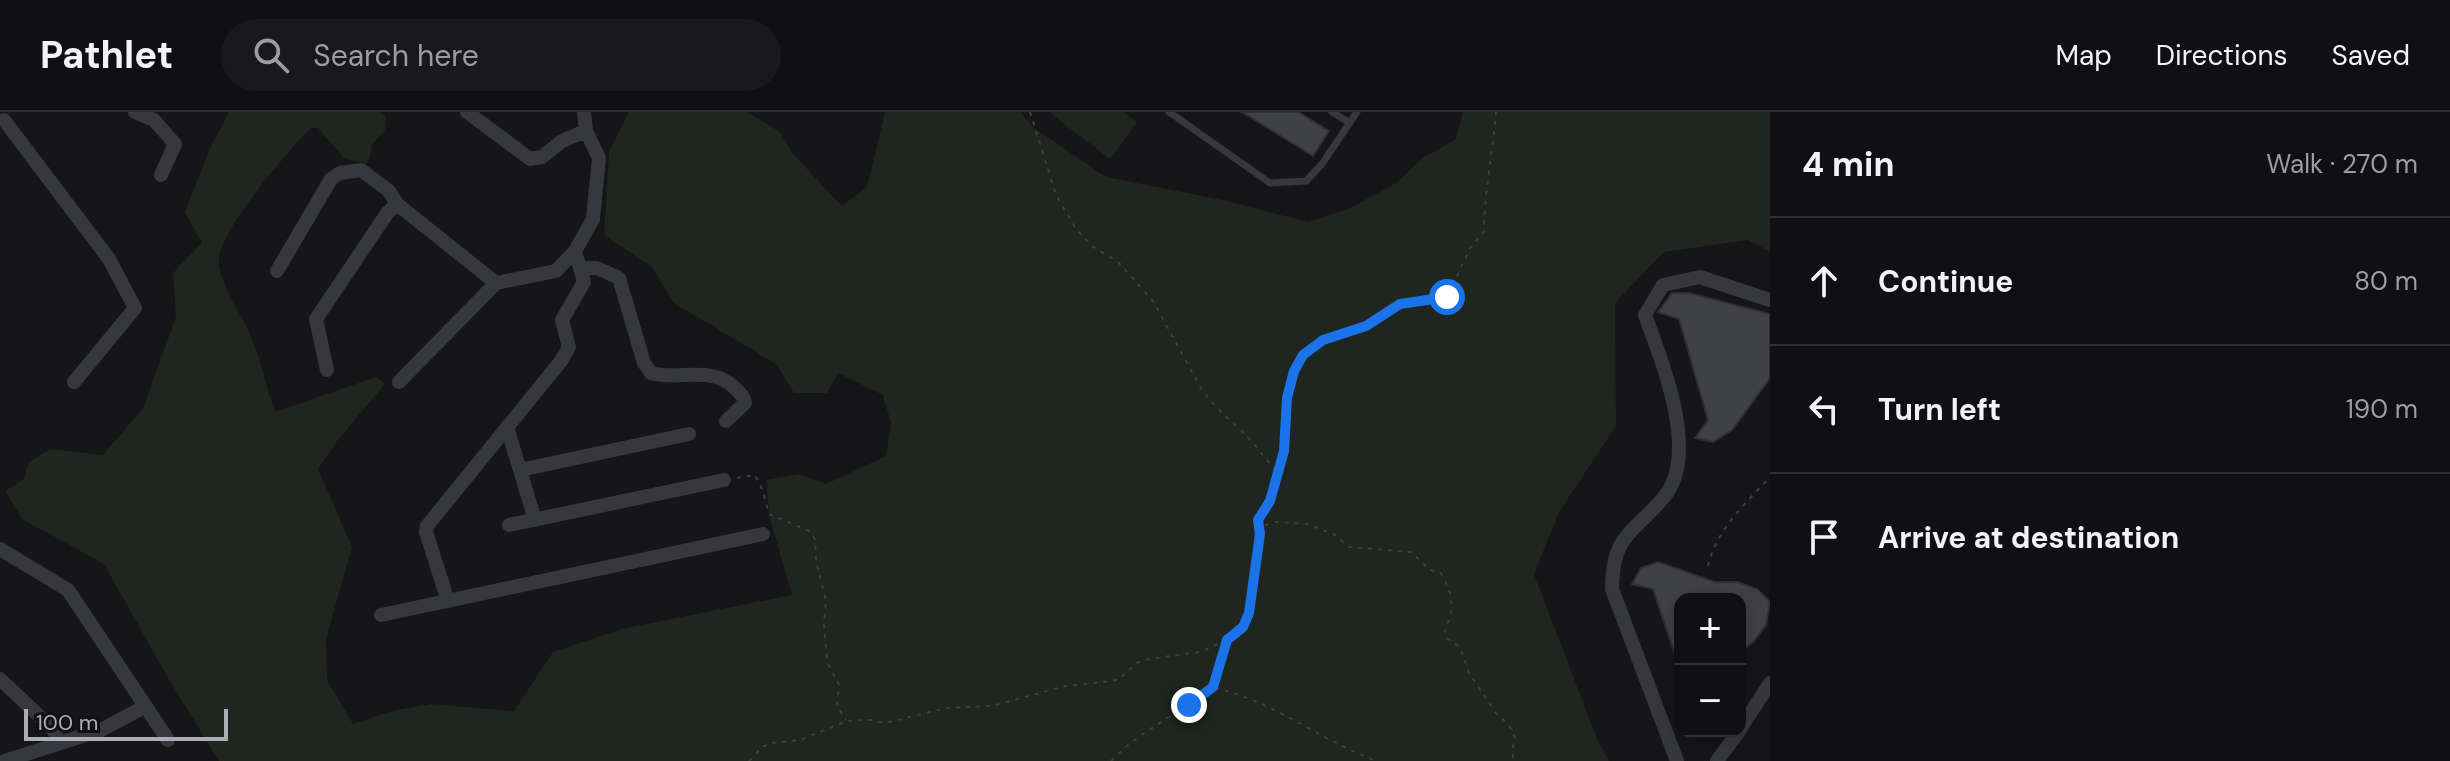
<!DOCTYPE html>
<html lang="en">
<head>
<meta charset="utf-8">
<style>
	body { margin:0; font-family:"DM Sans",sans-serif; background:#19191b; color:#f1f3f6 }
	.controls { position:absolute; right:24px; bottom:24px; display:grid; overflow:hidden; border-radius:16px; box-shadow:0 4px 20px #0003 }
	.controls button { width:72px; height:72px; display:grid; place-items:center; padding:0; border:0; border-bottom:2px solid #303032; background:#101012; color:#f1f3f6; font:40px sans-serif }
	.scale { position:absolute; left:24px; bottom:20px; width:204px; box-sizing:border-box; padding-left:8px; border:4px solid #a8adb8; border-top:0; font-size:22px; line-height:28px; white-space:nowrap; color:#a8adb8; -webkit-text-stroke:6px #111113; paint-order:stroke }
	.stop { position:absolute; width:24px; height:24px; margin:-18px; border:6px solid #1a73e8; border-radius:50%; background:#fff }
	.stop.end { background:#1a73e8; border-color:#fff; box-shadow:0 2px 8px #0008 }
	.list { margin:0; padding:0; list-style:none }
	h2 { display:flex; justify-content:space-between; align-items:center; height:104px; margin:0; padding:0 32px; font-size:34px }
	h2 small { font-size:26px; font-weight:400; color:#9c9d9f }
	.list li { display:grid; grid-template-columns:52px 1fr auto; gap:24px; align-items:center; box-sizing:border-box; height:128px; padding:0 32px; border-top:2px solid #303032 }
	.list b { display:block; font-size:30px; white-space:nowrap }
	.list em { font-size:26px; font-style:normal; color:#9c9d9f }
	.icon { flex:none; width:44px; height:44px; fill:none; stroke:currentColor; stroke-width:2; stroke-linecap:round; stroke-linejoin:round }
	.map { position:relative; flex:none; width:1770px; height:649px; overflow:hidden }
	header { display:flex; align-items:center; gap:48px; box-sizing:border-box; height:112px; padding:0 40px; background:#101012; border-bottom:2px solid #303032 }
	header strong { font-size:38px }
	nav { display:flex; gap:44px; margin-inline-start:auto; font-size:28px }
	.search { width:560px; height:72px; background:#19191b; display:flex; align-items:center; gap:20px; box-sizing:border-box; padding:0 28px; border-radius:44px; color:#9c9d9f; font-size:30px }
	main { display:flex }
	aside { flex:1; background:#101012 }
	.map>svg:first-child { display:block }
	.green { fill:#1e261f }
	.building { fill:#404145; stroke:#303034; stroke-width:2 }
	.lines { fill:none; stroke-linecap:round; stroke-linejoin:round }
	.path { stroke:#3d3f44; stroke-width:2; stroke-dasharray:4 6; stroke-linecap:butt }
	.lane { stroke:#37383d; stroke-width:7 }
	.street { stroke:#37383d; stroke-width:14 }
	.route { stroke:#1a73e8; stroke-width:10 }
</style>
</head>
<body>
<header>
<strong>Pathlet</strong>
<div class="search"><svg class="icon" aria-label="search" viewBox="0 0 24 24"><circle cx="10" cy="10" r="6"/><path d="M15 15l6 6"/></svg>Search here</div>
<nav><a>Map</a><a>Directions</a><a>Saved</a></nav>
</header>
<main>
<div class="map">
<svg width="1770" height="649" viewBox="0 0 1770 649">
	<rect width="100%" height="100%" fill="#161618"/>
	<!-- green -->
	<path class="green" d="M229,0H379L386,5L385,18L371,33L370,45L366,52L344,46L318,16H311C287,40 224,113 219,145C216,166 240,200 248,218C260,243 266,274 275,300L376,265L385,272L337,329L318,357L352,435L326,527L327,568L353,612L392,599L431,592L514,599L553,540L622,517L792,483L770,407L766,368L799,362L826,372L886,344L891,311L883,283L838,261L827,281H794L776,252L674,191L652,155L604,123L609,39L629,0H747L780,20L793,42L842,94L867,75L885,0H1020L1034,16L1106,65L1223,88L1308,110L1350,96L1396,71L1423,46L1456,27L1463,0H1770V140L1748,128L1664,140L1615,191L1616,314L1559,400L1534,462L1597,627L1609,649H219L168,566L104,452L22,407L5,379L24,367L28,351L50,337L103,343L143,296L176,205L173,161L202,131L185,100L210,36Z
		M1052,0H1123L1137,10L1110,47L1051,2Z"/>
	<!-- building -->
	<path class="building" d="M1242,0H1298L1329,19L1313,44Z
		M1672,181H1689L1770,202V266L1732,318L1713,330L1695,326L1708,308L1679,207L1658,200Z
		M1658,450L1715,470H1738L1757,477L1770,490L1766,513L1754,529L1740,541V487H1680L1678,552L1653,477L1632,472L1641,456Z"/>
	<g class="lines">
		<!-- path -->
		<path class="path" d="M1030,0L1056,83L1076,117L1092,134L1118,150L1153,189L1202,278L1217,296L1247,324L1276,359
			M737,366L755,363L762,377L769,402L809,419L815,427L816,449L826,488L824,512L827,550L839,573L837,594L846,608
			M1260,422L1266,413L1274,410L1308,412L1335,423L1349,435L1411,440L1430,458L1440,460C1449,474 1454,488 1450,505C1447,514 1444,515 1445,525L1460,535L1469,561L1495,600L1509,613L1515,626L1512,639L1514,649
			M1708,454C1716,418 1746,391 1770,365
			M1215,576C1274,589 1321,629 1377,649
			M749,649L762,635L772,631L800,628L847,609L871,608L885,611L946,596L992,594L1066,574L1111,569L1120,567L1136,551L1150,547L1200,540L1225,529
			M1111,649L1130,631L1213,575L1227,528L1243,515L1249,501L1260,422L1258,408L1270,389L1284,339L1287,286L1294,259L1303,243L1323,228L1366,214L1400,192L1447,185L1470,136L1484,120C1484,80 1493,40 1496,0"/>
		<!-- lane -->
		<path class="lane" d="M1169,0L1270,71L1306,69L1322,52L1357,0
			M1332,0L1350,11"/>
		<!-- street -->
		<path class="street" d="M135,0L154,8L175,32L161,63
			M467,0L530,47L542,45L562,29L586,19
			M4,8L109,147L135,196L74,270
			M580,156H597L619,166L644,251L651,261C680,269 709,253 734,275C740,281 743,283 745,291L726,309
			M277,159L331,67L340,61L361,58L389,79L397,92L496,171
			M327,258L316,207L388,100L397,92
			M399,270L496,171L556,159L575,139L593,107L599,46L586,19L584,0
			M507,315L535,408
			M520,358L689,322
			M509,413L724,368
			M0,437L68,478L168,628
			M448,489L426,420L427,414L561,249L569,235L562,208L584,170L575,139
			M381,503L763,422
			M0,567L53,617L60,631
			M1740,617L1770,571
			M5,649L101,618L146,594
			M1677,649L1612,477C1613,421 1632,423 1664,385C1700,342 1662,250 1645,203L1663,173L1700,165L1770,188
			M1717,649L1739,619"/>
	</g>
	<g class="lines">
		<!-- route -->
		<path class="route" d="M1189,593L1213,575L1227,528L1243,515L1249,501L1260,422L1258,408L1270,389L1284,339L1287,286L1294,259L1303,243L1323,228L1366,214L1400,192L1447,185"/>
	</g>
</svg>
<div class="controls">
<button>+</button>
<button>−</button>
</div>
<div class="scale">100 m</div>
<div class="stop" style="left:1447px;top:185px"></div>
<div class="stop end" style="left:1189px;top:593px"></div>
</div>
<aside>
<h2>4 min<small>Walk · 270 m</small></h2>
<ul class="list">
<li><svg class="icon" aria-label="ahead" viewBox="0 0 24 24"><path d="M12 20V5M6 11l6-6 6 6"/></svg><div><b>Continue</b></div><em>80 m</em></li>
<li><svg class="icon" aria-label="left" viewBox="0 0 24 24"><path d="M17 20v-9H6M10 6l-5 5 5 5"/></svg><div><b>Turn left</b></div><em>190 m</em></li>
<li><svg class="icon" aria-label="arrive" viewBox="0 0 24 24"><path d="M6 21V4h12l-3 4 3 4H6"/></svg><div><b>Arrive at destination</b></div></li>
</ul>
</aside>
</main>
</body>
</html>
